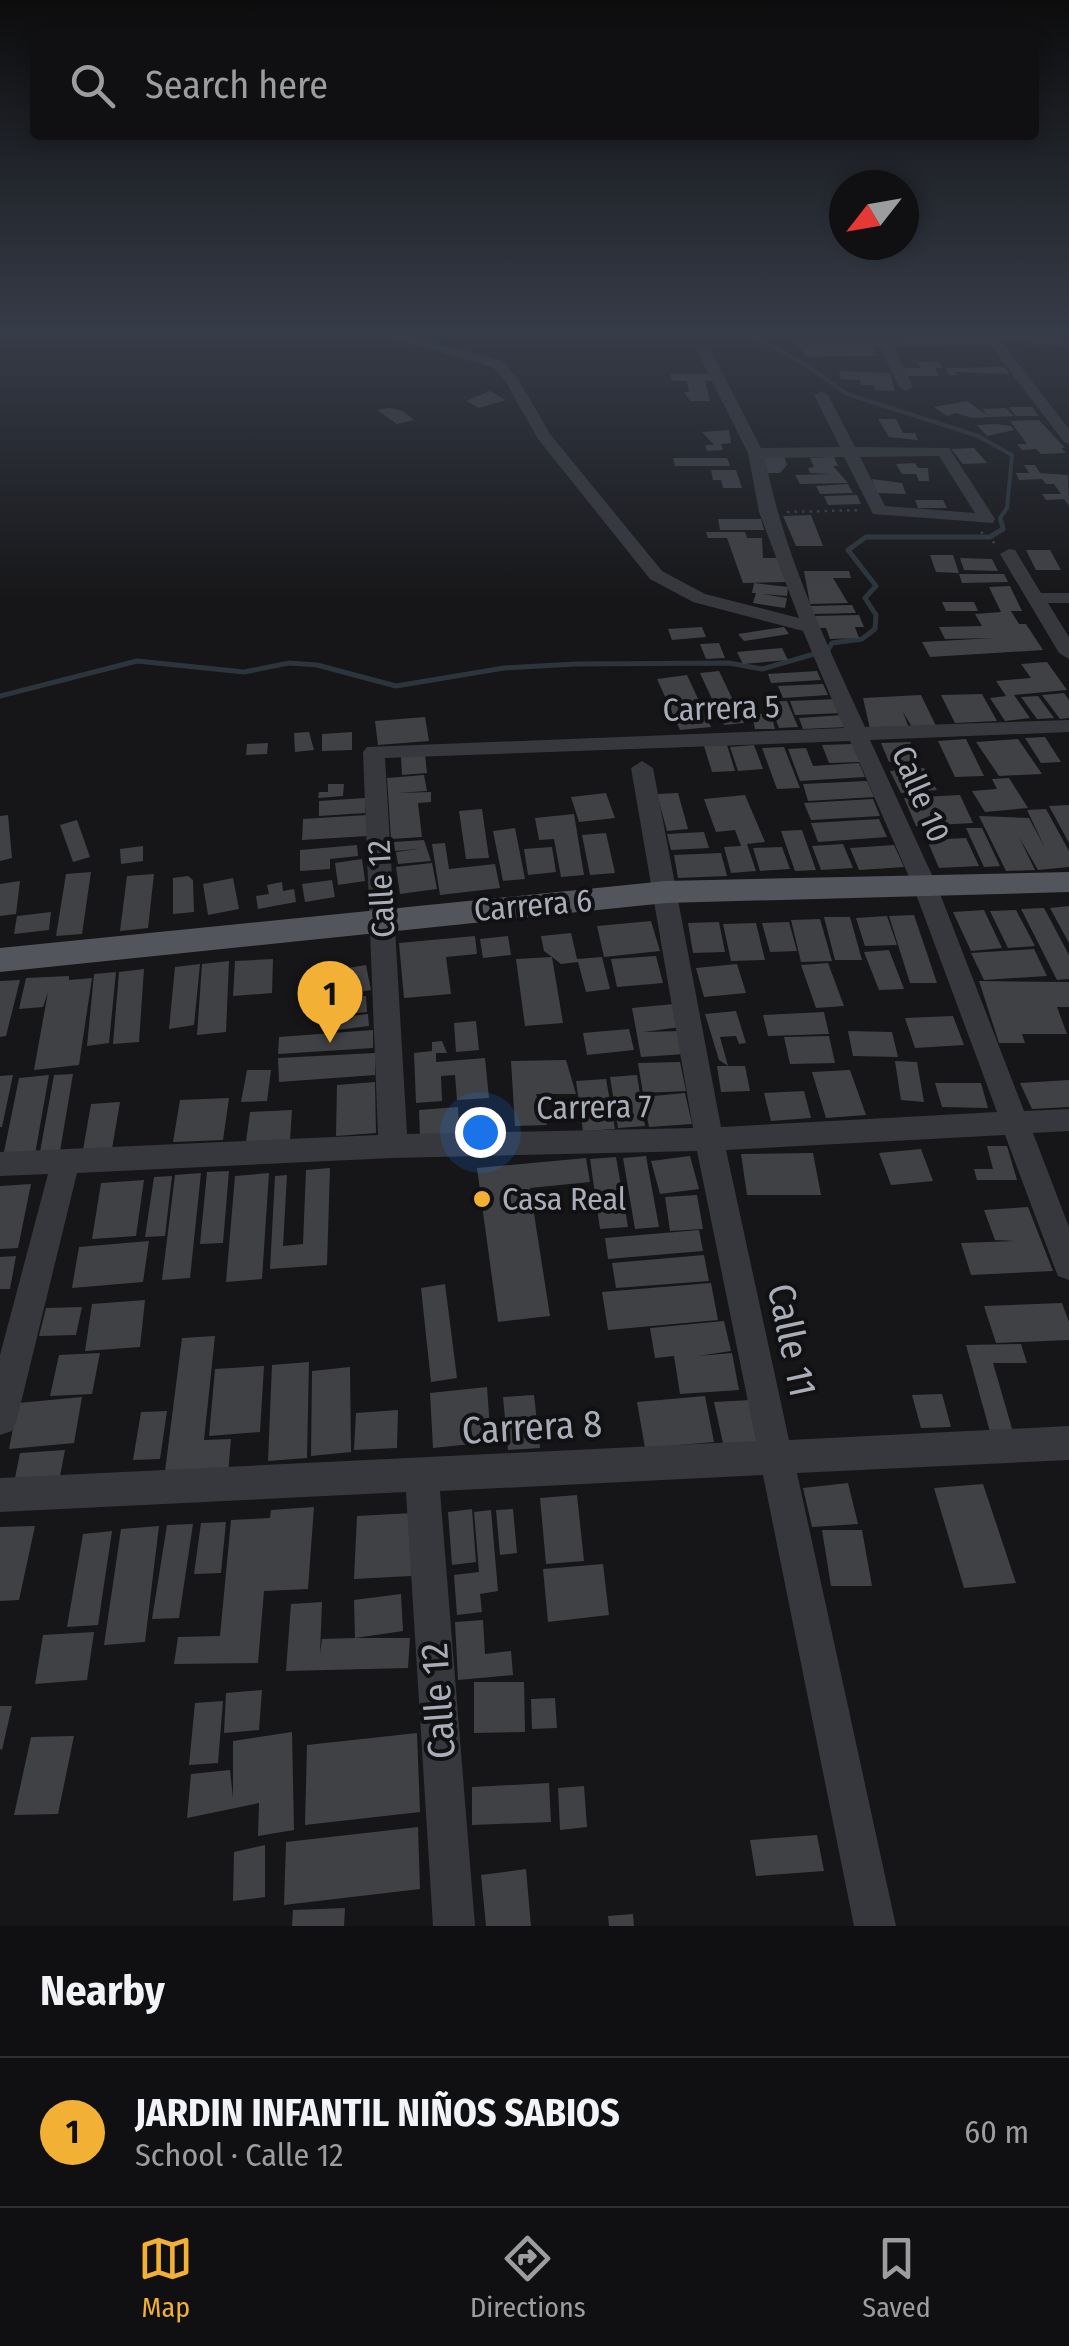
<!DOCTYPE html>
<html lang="en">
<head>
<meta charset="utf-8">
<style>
	body { margin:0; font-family:"Fira Sans Condensed",sans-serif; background:#19191b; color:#f1f3f6 }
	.compass { position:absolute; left:829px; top:170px; width:90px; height:90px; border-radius:50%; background:#101012; box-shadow:0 5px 15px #0003; rotate:239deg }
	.you { position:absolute; left:480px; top:1132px; width:35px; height:35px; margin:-25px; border:8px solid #fff; border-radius:50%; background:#1a73e8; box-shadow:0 0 0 15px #1a73e833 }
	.badge { display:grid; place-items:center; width:65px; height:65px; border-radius:50%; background:#f2b134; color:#111; font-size:32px; font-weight:700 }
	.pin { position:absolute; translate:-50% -82px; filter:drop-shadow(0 2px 5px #0008) }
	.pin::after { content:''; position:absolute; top:52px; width:35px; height:30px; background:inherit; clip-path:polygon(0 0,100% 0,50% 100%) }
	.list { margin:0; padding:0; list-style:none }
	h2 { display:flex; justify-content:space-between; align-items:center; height:130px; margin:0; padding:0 40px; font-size:42px }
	h2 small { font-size:32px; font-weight:400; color:#9c9d9f }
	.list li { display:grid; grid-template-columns:65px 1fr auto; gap:30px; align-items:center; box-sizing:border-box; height:150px; padding:0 40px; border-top:2px solid #303032 }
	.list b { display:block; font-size:38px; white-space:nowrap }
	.list p { margin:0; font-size:32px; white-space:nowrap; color:#9c9d9f }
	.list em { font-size:32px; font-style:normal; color:#9c9d9f }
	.icon { flex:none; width:55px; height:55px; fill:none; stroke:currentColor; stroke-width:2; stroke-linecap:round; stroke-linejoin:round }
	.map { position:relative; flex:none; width:1069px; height:1926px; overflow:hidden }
	.search { position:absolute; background:#101012; box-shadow:0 5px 15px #0003; left:30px; right:30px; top:30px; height:110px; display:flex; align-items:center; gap:25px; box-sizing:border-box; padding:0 35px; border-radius:10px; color:#9c9d9f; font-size:38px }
	.sheet { height:280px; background:#101012 }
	nav { display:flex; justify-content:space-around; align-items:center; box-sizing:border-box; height:140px; border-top:2px solid #303032; background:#101012; font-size:28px; color:#9c9d9f }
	nav a { display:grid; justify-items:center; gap:5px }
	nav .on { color:#f2b134 }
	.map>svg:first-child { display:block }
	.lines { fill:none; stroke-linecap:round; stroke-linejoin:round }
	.stream-far1 { stroke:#2c353c; stroke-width:4 }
	.stream { stroke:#2c353c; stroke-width:5 }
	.building { fill:#404145 }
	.path { stroke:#3d3f44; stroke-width:2.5; stroke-dasharray:2.5 5; stroke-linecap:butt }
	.minor { fill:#37383d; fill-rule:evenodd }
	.major { fill:#53555c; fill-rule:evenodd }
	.poi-dot { fill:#f2b134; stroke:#111113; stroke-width:4 }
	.labels { text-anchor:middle; stroke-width:8; stroke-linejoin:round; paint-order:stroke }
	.street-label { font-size:32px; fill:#a8adb8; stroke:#111113 }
	.poi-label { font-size:32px; fill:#a8adb8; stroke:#111113; text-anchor:start }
	.near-street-label { font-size:38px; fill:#a8adb8; stroke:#111113 }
</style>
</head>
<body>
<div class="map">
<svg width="1069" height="1926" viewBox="0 0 1069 1926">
	<rect width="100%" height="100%" fill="#161618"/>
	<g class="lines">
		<!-- stream-far1 -->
		<path class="stream-far1" d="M748,333L806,365L847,394L978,436L1012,455L1007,508L1000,518L1002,524"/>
		<!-- stream -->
		<path class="stream" d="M0,696L137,661L244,672L289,663L317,665L396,686L504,668L576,664L729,663L762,669L828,650L832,643L862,639L875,629L876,615L865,598L876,586L848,550L866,537H990L1003,529L1001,521"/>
	</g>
	<!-- building -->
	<path class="building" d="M872,347L877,356L806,357L801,348Z
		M917,362H939L943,368H935L939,376H905L901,368H921Z
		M1004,367L1010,374L954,372L957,375H949L945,368Z
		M839,371L890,373L895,391L875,390L874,385H861L860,380L841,379Z
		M670,374H711L713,381H705L710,401H690L684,392H689L687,381H672Z
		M490,391L506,400L479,408L466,401Z
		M967,401L987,415L982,409L1006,408L1014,416L972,418L956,413L947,416L934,407Z
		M1009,407H1032L1039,416H1016Z
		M390,408L403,411L414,420L397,424L377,410Z
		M878,419H896L903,433H915L918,440L889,437Z
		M1039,420L1065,448H1061L1066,453L1041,454L1036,449L1022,450L1017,444H1027L1010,421Z
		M996,424L1011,426L1014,430L987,436L977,425Z
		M729,430L731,443L721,444L723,450L707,451L705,445H714L702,432Z
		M974,448L987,463L963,464L951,449Z
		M762,456H784L787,465L780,473H768Z
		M834,457L838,466H833L848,483L800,484L795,475L832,474L810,473L808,468L814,467L810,458Z
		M673,458H727L730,466H675Z
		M915,463L918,468H928L929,481H919L916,474H902L896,464Z
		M1024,465H1035L1040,473L1068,475L1069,506L1064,499L1046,500L1042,494H1061L1054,484H1046L1042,479L1019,480L1016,473H1029Z
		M711,470H736L742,488H723L721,480H713Z
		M872,479L902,483L906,494L876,493Z
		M848,484L853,493L820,494L816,486Z
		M857,495L861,504L828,505L824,496Z
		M915,500H943L947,508H918Z
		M811,515L823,546H796L783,516Z
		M718,519H761L764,530H720Z
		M706,532H745L747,538H762L763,558H779L786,582L743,583L727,538H708Z
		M1026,550H1050L1061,570H1036Z
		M930,555H953L959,573L936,572Z
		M960,558L992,559L998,571L964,570Z
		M804,571H849L851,578H833L848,603L810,604Z
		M959,574H1004L1008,582L962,583Z
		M754,583L788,587L787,596L762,594L787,598L785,608L753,603L756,593H752Z
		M1010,586L1022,611H1011L1019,624H1026L1043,650L930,657L922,642L993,638L945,639L939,627L982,626L975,614L1001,612L989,587Z
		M942,602H974L978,611H946Z
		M852,605L856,613L811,614L808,606Z
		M859,615L864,627H855L859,638L830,639L826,628H819L814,616Z
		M702,627L706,637L672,640L668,629Z
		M784,627L789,634L744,641L738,634Z
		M719,643L725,658L706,659L700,644Z
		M782,648L788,660L743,664L737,652Z
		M1047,662L1067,690L1014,695L1030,718L1005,721L990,698L1006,696L996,681L1031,678L1021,664Z
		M719,671L744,723L724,725L700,673Z
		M817,671L821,680L771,683L768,674Z
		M687,675L711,727L680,730L657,679Z
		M823,684L828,695L783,698L778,686Z
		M1064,693L1069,700V718L1060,719L1042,695Z
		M982,694L997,721L955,723L941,695Z
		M921,695L936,726L912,727L903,712L909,728L870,729L863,698Z
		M1038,696L1054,718L1037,719L1021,697Z
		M837,699L843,713L795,715L790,701Z
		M787,701L798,727L779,728L769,702Z
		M752,714H771L775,729H755Z
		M842,715L847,727L803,729L799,718Z
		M425,717L429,741L378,745L375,721Z
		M309,732L314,750L295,752L294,733Z
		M352,732V750L322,751V734Z
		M1045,737L1061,762L1041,763L1025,738Z
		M966,739L984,776L955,777L938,741Z
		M1018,739L1042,774L999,776L976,742Z
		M910,742L918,761L889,762L881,743Z
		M268,743L267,754L246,755L247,744Z
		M853,744L860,762L829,763L822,745Z
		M727,745L735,771L712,772L704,746Z
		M754,745L763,769L738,771L730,747Z
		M784,747L800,788L777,789L762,748Z
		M806,748L813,766L859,763L865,777L800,781L788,749Z
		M425,755L427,773L402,775L401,757Z
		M924,768L937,790L901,793L890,771Z
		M424,775L427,791L397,793L431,792V802L418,803L422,837L391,839L387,778Z
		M1009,778L1028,808L985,812L972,791L997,789L992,779Z
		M867,781L874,797L808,801L803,784Z
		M328,784H344L343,796L318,798L319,792H328Z
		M606,793L615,818L579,822L571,797Z
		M678,793L688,829L667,831L657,794Z
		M745,795L765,842L747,844L756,871L731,873L724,847L741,846L735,830L716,832L704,799Z
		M960,795L973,823L916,826L904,798Z
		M365,798V813L319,816V801Z
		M873,799L880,816L811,820L804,803Z
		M1069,805V843L1049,806Z
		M482,809L489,858L466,859L459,811Z
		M1046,809L1069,851V867L1038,870L1019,837L1035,870L1006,871L979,816L1029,818L1045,848L1027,810Z
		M574,814L584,875L561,877L554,839L539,840L535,818Z
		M8,815L12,858L0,861V816Z
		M367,815L368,836L302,840L303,819Z
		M879,819L887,837L818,842L811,823Z
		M77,820L90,857L73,862L60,825Z
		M515,828L525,879L503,881L493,831Z
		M966,828H982L1000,866L984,867Z
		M802,830L816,870L795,871L781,831Z
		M704,832L709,848L671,850L667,834Z
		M606,833L615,873L590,875L582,835Z
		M966,838L979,866L939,868L927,840Z
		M424,840L431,861L398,864L396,852L418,849L395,851L394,842Z
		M445,843L449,869L495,864L500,888L440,895L432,844Z
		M843,844L853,868L821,870L812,846Z
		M357,845L358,856L330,859V869L300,871V850Z
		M894,845L904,867L859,870L850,848Z
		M143,846V861L121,864L120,849Z
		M552,847L556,872L528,875L524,849Z
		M782,847L790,869L760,871L753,848Z
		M721,853L727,876L678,878L674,855Z
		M362,859L365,881L338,885L335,863Z
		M432,863L437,889L400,894L396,867Z
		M91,872L82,934L56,936L66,874Z
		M154,874L148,928L120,931L127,876Z
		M188,876L193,880L194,912L173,914V878Z
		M233,878L239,909L208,915L203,884Z
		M332,880L335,897L305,902L302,884Z
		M20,881L16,914L0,916V884Z
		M282,882L283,891L294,889L296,902L258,909L256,896L269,894L267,885Z
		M1069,906V943L1050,908Z
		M1044,908L1069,955V979L1057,980L1021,909Z
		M984,910L1002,948L971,951L953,912Z
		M1016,910L1035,946L1008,948L990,911Z
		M51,912L49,930L14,934L17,916Z
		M914,915L937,983H910L889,916Z
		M887,916L897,945L865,946L856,918Z
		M824,917H850L862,960H835Z
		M820,919L832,961L801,962L791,920Z
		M651,921L660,951L604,957L597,926Z
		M719,922L725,952L693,953L688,923Z
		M789,922L797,951L770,952L762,923Z
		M756,923L765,960L731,961L723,924Z
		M571,933L577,959L602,957L610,989L586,992L578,962L561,964L552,957L563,1023L525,1026L516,959L552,957L544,951L541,936Z
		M475,936L477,954L446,957L451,994L404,998L399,943Z
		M508,936L511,955L483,958L480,939Z
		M1034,949L1047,976L984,980L971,953Z
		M889,950L904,989L879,990L864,952Z
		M656,956L663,983L617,987L611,959Z
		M273,959L272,993L233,996L235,961Z
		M229,961L226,1032L197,1035L202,964Z
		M828,963L844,1006L816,1008L801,965Z
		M200,964L194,1025L169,1029L175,967Z
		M737,964L746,993L704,997L696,968Z
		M366,965L371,990L335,996H366L367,1012L333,1015L335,996L331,971Z
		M144,969L139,1042L113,1044L119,972Z
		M116,972L109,1043L87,1046L94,974Z
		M69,976V980L92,978L79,1065L34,1070L48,992L43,1007L19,1009L26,978Z
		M20,980L6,1036L0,1037V981Z
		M979,981L1069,982V1007H1057L1067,1034H1022L1025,1043H999Z
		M674,1004L681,1027L643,1032L681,1031L685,1054L641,1057L632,1008Z
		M736,1011L746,1043L739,1044L736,1036L720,1037L728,1066L719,1060L705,1014Z
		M824,1012L829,1034L768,1036L763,1015Z
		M368,1014L369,1026L336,1030L335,1018Z
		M953,1016L964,1045L915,1048L905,1018Z
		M476,1021L479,1050L456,1052L454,1023Z
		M629,1029L634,1050L587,1055L583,1033Z
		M373,1030V1048L278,1054L279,1037Z
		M848,1031L892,1032L898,1057L853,1056Z
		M829,1036L835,1063L790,1064L784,1037Z
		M442,1041L447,1053H436V1062L485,1058L489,1098L457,1100L455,1075L441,1076L442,1101L416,1103L414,1053L432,1051V1042Z
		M375,1053V1075L279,1082L278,1058Z
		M566,1060L576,1094H536L547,1125L515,1126L511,1061Z
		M895,1061L917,1062L924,1102L901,1100Z
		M680,1062L686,1091L643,1093L638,1063Z
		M717,1066H745L750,1091L721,1092Z
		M247,1070H271L267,1101L241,1102Z
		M850,1070L866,1115L826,1118L812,1072Z
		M73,1074L60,1151L40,1152L54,1075Z
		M13,1075L2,1127H0V1076Z
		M49,1075L35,1154L3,1157L19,1078Z
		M637,1075L645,1126L618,1128L610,1077Z
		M606,1079L615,1129L583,1131L576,1081Z
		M1069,1080V1107L1032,1109L1020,1083Z
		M375,1082L376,1133L336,1136L337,1085Z
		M935,1083H981L988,1108L942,1107Z
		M804,1091L811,1118L771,1121L764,1093Z
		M685,1093L692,1124L649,1127L643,1097Z
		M229,1098L223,1140L173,1142L180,1100Z
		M120,1102L112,1149L83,1150L91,1104Z
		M458,1107L459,1134L420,1136L419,1110Z
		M292,1110L290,1140L246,1142L250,1112Z
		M987,1146H1007L1017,1180H977L974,1169H993Z
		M921,1149L933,1181L891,1185L879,1153Z
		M813,1153L821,1195H747L741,1154Z
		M646,1156L659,1227L635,1229L623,1158Z
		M690,1156L699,1189L660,1194L651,1161Z
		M616,1157L628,1227L600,1229L590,1159Z
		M586,1158L590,1182L530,1188L550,1316L498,1322L477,1168Z
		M330,1168L327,1265L270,1269L275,1176L287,1175L283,1246L303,1244L306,1170Z
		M229,1171L223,1243L200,1244L207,1172Z
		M201,1173L190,1278L162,1280L175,1175Z
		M269,1173L262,1279L226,1282L235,1176Z
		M172,1176L165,1236L145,1237L154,1177Z
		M144,1180L136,1236L92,1239L101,1183Z
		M31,1184L18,1248L0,1249V1186Z
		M697,1195L703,1229L670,1231L665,1197Z
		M1028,1207L1053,1271L971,1275L961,1243L1014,1241L995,1240L984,1210Z
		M699,1230L703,1251L608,1259L605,1238Z
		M149,1241L143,1282L72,1288L79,1247Z
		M704,1255L709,1281L616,1288L612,1263Z
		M16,1256L10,1289H0V1257Z
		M711,1283L718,1320L608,1330L602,1292Z
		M445,1284L457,1378L431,1382L421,1288Z
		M145,1300L140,1347L85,1351L92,1304Z
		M1062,1303L1069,1322V1340L996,1343L984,1306Z
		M82,1307L76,1335L39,1336L46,1308Z
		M724,1321L731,1351L698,1356L732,1353L739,1390L680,1394L674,1356L655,1358L650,1328Z
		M215,1336L204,1440L231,1439L228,1474L164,1479L182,1338Z
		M1021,1344L1027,1363H993L1013,1432H990L966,1345Z
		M100,1353L92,1394L50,1396L59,1355Z
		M309,1362L307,1458L268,1461L272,1365Z
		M264,1366L260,1432L209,1436L215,1369Z
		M350,1367L351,1452L311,1456L312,1371Z
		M487,1387L491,1442L433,1448L430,1393Z
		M942,1394L951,1427L921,1428L912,1395Z
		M534,1395L540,1448L508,1450L503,1397Z
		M705,1396L714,1442L645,1448L637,1402Z
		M82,1397L74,1443L9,1449L18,1403Z
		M751,1400L760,1445L724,1448L714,1402Z
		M398,1410L397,1448L354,1450L356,1413Z
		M167,1411L160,1459L133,1460L141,1412Z
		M65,1450L60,1476L15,1478L20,1453Z
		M848,1483L858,1524L812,1527L803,1488Z
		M983,1484L1016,1583L964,1588L934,1488Z
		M577,1495L584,1561L546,1564L540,1498Z
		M314,1507L308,1589L264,1591L258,1663L174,1664L178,1637L220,1636L231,1520L270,1518L271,1510Z
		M472,1509L476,1562L452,1565L448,1512Z
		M513,1509L517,1553L500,1555L496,1510Z
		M491,1510L498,1591L480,1594L482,1612L457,1615L454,1575L479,1572L474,1512Z
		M413,1513L411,1576L354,1579L357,1516Z
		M226,1522L221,1573L194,1574L201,1523Z
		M193,1524L179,1618L152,1619L167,1525Z
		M35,1526L19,1600L0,1601V1527Z
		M159,1526L145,1642L104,1645L121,1529Z
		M822,1530H862L872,1586H831Z
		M112,1531L98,1625L67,1627L83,1534Z
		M603,1564L609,1615L548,1622L543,1569Z
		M401,1594L403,1631L355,1638H410L408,1668L286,1671L291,1604L322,1602L320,1654L322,1639L355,1638L354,1600Z
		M483,1620L485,1654L511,1651L513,1675L458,1680L455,1622Z
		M94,1632L87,1680L35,1684L43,1635Z
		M474,1682H524L525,1732L474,1733Z
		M262,1690L259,1730L224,1733L226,1693Z
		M555,1698L557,1728L532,1729L531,1699Z
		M223,1701L218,1763L189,1765L195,1703Z
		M0,1706H12L2,1750L0,1749Z
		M292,1732L294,1830L258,1836L259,1803L187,1818L191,1774L230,1770L233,1798V1741Z
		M417,1733L420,1812L305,1825L307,1745Z
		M74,1736L58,1814L14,1815L31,1737Z
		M549,1783L551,1822L472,1825V1787Z
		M584,1786L587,1827L560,1830L558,1788Z
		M418,1827L420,1889L284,1905L286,1842Z
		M817,1835L824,1871L756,1876L750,1840Z
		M265,1845V1897L233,1901L234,1852Z
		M526,1869L531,1926H486L481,1875Z
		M345,1908L344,1926H292L293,1910Z
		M633,1914L634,1926H609L608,1916Z"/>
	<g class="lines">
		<!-- path -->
		<path class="path" d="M524,333V337
			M787,512L862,510
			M981,532L997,545"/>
		<!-- minor -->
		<path class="minor" d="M374,333H397L502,361L517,377L550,434L662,571L705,594L799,618L759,512L748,453L698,353L700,350L712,353L761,448L840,447L814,395L821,391L828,395L855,447L949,448L995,519L993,523L873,514L844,457L765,458C783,552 825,640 865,727L1069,720V732L870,740L937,886L1024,1111L1069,1109V1131L1033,1133L1069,1227V1280L1058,1276L1054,1266L1005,1135L726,1150L789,1440L1069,1426V1460L797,1473L896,1926H854L763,1475L440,1491L475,1926H433L406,1492L0,1512V1478L756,1441L697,1151L393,1158L77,1173L17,1419L12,1431L0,1435V1355L48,1174L0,1176V1152L378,1135L363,752L367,747L844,728L803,631L693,602L650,579L538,439L504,379L492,367ZM939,456L975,513L885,506L860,457ZM850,741L913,886L997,1112L721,1127L653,768L642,761L631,768L693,1128L407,1134L385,758Z
			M981,333L1069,339V347L1000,340L1069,429V444L1064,442L990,345L894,347L913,387L906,391L899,387L880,347L800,349L793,345L800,341L984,337Z
			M1009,549L1015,550L1041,593H1069V603H1048L1069,637V659L1059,653L1000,554Z"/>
		<!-- major -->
		<path class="major" d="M1069,872V892L666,903L0,972V948L666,881Z"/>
	</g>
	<!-- sky -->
	<linearGradient id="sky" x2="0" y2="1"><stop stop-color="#0c0c0d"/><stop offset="0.55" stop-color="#363c48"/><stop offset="1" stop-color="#363c48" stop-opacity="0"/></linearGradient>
	<rect width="1069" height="603" fill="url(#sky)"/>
	<!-- markers -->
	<circle class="poi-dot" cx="482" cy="1199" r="10"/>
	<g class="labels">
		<!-- street labels -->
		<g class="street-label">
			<text transform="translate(721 708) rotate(-2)" y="11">Carrera 5</text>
			<text transform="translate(921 794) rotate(67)" y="11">Calle 10</text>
			<text transform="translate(381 889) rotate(-93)" y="11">Calle 12</text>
			<text transform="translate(533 905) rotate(-5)" y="11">Carrera 6</text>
			<text transform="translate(594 1107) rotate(-1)" y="11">Carrera 7</text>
		</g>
		<!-- poi labels -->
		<g class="poi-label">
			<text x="502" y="1210">Casa Real</text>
		</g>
		<!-- near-street labels -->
		<g class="near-street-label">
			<text transform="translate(792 1340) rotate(78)" y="13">Calle 11</text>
			<text transform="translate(532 1427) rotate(-3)" y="13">Carrera 8</text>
			<text transform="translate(438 1701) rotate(-94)" y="13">Calle 12</text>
		</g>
	</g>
</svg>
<svg class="compass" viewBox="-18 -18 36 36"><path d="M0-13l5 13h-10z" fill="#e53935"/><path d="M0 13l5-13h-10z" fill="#9c9d9f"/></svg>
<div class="you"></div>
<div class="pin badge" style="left:330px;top:1043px">1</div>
<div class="search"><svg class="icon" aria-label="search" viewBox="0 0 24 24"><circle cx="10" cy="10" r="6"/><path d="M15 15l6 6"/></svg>Search here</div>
</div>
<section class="sheet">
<h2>Nearby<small></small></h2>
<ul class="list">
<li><span class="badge">1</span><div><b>JARDIN INFANTIL NIÑOS SABIOS</b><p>School · Calle 12</p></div><em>60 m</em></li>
</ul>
</section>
<nav>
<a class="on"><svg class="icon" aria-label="map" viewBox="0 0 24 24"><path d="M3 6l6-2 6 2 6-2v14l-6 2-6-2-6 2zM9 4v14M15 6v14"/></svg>Map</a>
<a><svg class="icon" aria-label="directions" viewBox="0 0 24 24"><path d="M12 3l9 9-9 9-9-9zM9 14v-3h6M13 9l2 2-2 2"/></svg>Directions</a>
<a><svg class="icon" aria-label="saved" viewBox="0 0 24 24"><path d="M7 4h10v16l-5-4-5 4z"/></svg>Saved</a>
</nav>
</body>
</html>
